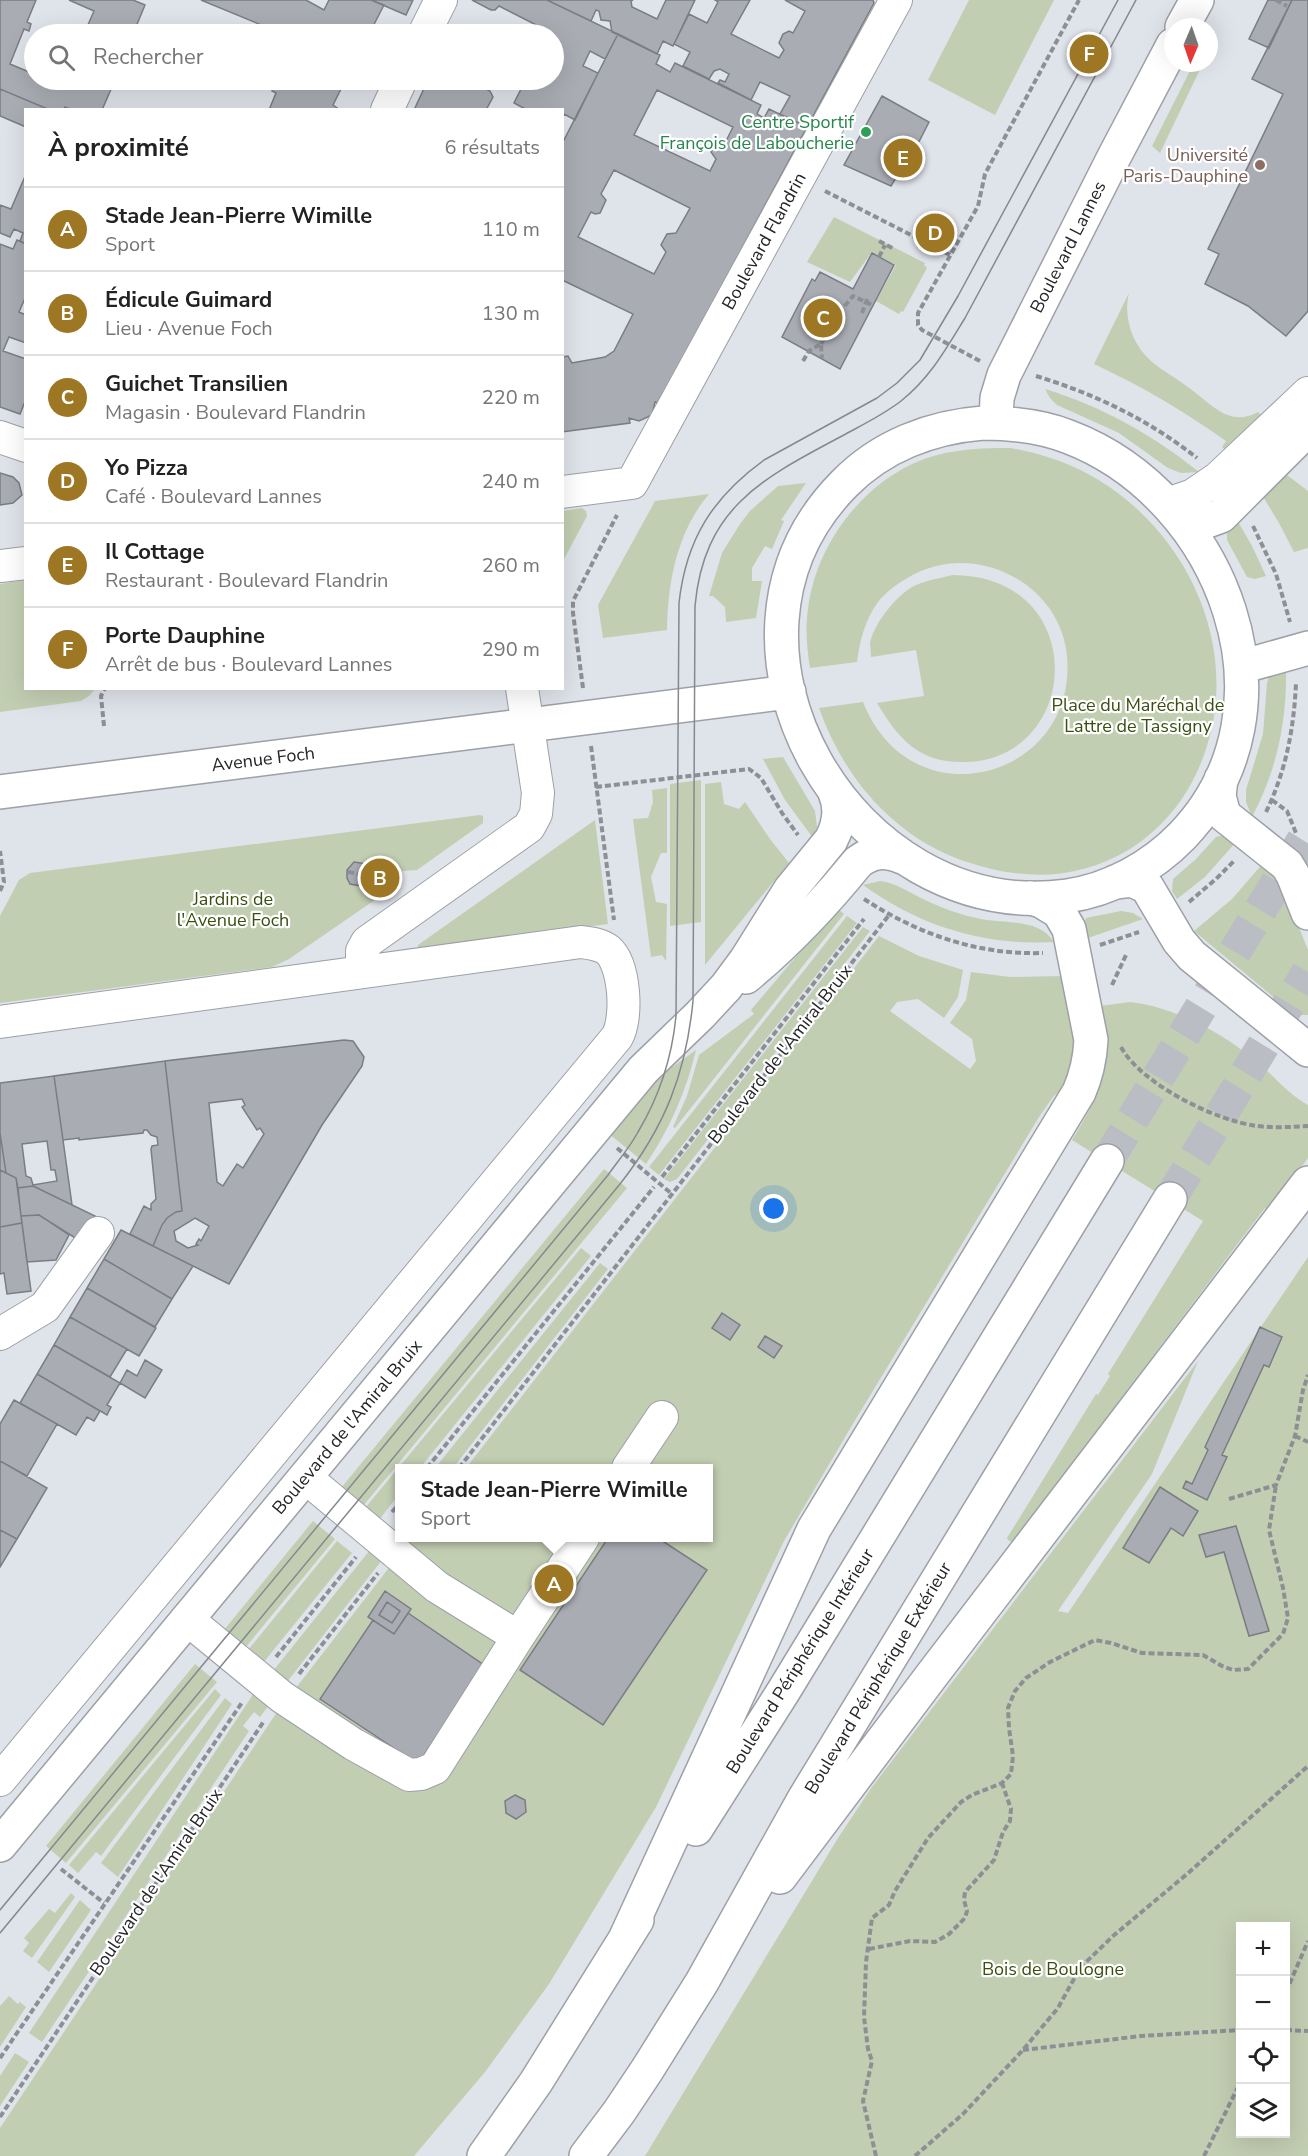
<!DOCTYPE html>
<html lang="fr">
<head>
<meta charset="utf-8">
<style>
	body { margin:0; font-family:"Nunito Sans",sans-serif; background:#f2f2f2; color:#222 }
	.controls { position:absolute; right:18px; bottom:18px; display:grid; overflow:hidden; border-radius:0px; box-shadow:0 6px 24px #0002 }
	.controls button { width:54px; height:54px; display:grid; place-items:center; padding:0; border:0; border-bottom:2px solid #e0e0e0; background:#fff; color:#222; font:30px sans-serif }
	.compass { position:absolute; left:1164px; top:18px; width:54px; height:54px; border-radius:50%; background:#fff; box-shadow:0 6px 24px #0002; rotate:182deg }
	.you { position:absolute; left:774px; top:1209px; width:21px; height:21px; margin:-15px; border:4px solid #fff; border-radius:50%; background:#1a73e8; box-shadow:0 0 0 9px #1a73e833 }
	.badge { display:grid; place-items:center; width:39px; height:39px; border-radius:50%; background:#9e7724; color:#fff; font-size:20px; font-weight:700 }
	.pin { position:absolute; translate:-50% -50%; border:3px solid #fff; box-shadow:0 2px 6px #0006 }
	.popup { position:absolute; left:395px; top:1464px; width:318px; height:78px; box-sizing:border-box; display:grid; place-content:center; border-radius:0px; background:#fff; filter:drop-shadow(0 2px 4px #0005); font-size:20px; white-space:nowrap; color:#767676 }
	.popup b { font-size:22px; color:#222 }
	.popup::after { content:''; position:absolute; left:50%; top:100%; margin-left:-12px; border:12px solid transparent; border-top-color:#fff }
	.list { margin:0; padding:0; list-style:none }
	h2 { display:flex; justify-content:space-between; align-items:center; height:78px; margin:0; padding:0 24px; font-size:26px }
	h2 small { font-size:20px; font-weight:400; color:#767676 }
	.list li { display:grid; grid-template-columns:39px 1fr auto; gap:18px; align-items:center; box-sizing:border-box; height:84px; padding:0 24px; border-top:2px solid #e0e0e0 }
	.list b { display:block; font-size:22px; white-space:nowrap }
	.list p { margin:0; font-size:20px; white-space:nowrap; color:#767676 }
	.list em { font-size:20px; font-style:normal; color:#767676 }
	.icon { flex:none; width:33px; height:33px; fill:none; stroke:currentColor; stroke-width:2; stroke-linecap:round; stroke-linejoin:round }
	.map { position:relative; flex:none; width:1308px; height:2156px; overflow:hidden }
	.search { position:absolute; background:#fff; box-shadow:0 6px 24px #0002; left:24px; top:24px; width:540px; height:66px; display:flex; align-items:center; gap:15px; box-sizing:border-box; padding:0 21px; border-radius:33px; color:#767676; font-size:22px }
	.panel { position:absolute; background:#fff; box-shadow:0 6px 24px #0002; left:24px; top:108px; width:540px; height:582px; border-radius:0px }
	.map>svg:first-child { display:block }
	.green { fill:#c2ceb2; fill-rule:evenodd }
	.building { fill:#a9adb3; stroke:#7a7d84; stroke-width:1.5; fill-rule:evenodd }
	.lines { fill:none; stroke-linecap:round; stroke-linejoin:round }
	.highway-tunnel { stroke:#babdc3; stroke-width:33; stroke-dasharray:33 16; stroke-linecap:butt }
	.minor-casing { stroke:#9da0a7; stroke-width:34 }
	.major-casing { stroke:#9da0a7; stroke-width:36 }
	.highway-casing { stroke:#9da0a7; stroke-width:36 }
	.path { stroke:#8c8f94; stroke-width:4; stroke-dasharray:6 3; stroke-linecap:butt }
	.minor { stroke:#fff; stroke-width:32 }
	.major { stroke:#fff; stroke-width:33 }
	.highway { stroke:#fff; stroke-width:33 }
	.tram { stroke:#86888d; stroke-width:1.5 }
	.leisure-dot { fill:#2e9e5b; stroke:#fff; stroke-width:2 }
	.education-dot { fill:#8d6e63; stroke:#fff; stroke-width:2 }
	.labels { text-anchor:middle; stroke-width:4.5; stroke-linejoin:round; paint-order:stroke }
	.leisure-label { font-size:18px; fill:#27864d; stroke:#fff; text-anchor:end }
	.education-label { font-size:18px; fill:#785e54; stroke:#fff; text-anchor:end }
	.street-label { font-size:18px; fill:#242528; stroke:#fff }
	.park-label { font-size:18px; fill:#3a4e0f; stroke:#fff }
</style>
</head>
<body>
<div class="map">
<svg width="1308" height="2156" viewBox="0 0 1308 2156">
	<rect width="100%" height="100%" fill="#dfe3ea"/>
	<!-- green -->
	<path class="green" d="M969,0H1054L995,115L928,80Z
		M1194,63H1203L1160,153L1152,146Z
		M834,217L925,263L924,265L927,268L903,312L901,311L899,314L876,301L896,265L872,252L850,282L807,262Z
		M1129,293C1123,317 1132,344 1151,361C1162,371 1177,378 1189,388C1212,404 1229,428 1258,412L1264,418L1228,452L1222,447L1226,441C1184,411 1141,386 1094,364Z
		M1045,389C1101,406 1153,435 1199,472L1181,473L1168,468L1119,433L1057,405L1050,398Z
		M1011,448C1038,453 1065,461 1090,475C1186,528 1242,646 1205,752C1191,793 1166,826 1130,849C1077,881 1022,881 964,861C894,837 843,777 819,708L863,702C912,825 1078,778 1067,656C1060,582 973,539 909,577C898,583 886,592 878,602C865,620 860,640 857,662L810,668C807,649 805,629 808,609C816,544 863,482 924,459C952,449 981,448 1011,448Z
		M1283,472L1308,491V548L1294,552L1279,523L1262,495Z
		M806,483L781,520L784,521L772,549L765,546L752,568V581H762L756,618L726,622L725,607L713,596H709L722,553L740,524L750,511L778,486Z
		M709,494C677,532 668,581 667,630L603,638L598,605L655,501Z
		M582,508L586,511L587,516L563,561V511Z
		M1237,520L1252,546L1266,576L1255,579L1247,577L1227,540V530Z
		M953,575C1090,576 1083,757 967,762C920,764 899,740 877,703L924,696L916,650L871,657C871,652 870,647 870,643C874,623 898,593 916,585C928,580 940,578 953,575Z
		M25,580L26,688L95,689L89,696L81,701L0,712V584Z
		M1286,668C1287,721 1277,770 1252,817L1246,802V790L1263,734L1267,683L1270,673Z
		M783,757L815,811L817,827L813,838L785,800L763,759Z
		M701,780V922L670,926V784Z
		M721,782L724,804L739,809L745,802L770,839L789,863L705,965V784Z
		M667,788V853H661L651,877L656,902L667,904L666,961L662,955L651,957L633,819L648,818L653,802L652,790Z
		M480,815L483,816V823L417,870L389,872V879L385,893L289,959L272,967L0,1003V916L19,880L30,873Z
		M595,820L608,924L418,948V945Z
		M1223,835L1236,842L1205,877L1177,899L1172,891L1173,879L1196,859L1216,837Z
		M1264,862L1281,883L1308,950V1015H1295L1194,931L1232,899Z
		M880,881C897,883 908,892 923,899C941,908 961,915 981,919C1005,924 1039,918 1054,942C983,946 920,926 863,885Z
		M837,908L844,914L675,1128L673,1127L687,1096L699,1055L754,1014L751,1010Z
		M1121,911L1133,913L1143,919L1088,938L1085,922L1086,918Z
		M847,916L857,923L659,1175L649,1167Z
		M863,927L870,931L677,1179L670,1182L664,1179Z
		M879,936L919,956L963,970L958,997L944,1018L918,999L897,1002L890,1011L970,1069L976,1061L972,1039L950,1023L966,1000L971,972L1010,977L1064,976L1076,1051L1064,1087L1053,1097L1039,1117L851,1427L784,1541L656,1807L549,1984L485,2072L414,2156H0V2128L275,1715L412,1538H708V1468H466Z
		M1130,1002C1174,1007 1221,1032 1255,1060C1273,1075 1288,1094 1308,1105V1158L1269,1210L1265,1208L1239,1242L1034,1514L1013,1542L1009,1541L1007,1538L1096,1394L1098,1395L1110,1376L1108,1374L1203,1221L1072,1140C1089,1112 1107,1082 1106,1048C1106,1034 1102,1020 1100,1006Z
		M696,1050C686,1092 670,1128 646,1164L608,1133L653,1081Z
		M604,1169L627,1188L363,1506L341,1488Z
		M581,1248L591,1256L420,1468H400L399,1494L379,1520L365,1508Z
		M1308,1257V2156H645L838,1838L872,1787L1198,1361L1152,1474L1058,1611L1068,1613ZM1240,1926H1286V2134H1240Z
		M600,1263L608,1269L453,1468H435Z
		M313,1521L335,1539L245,1648L224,1630Z
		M337,1541L352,1553L263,1663L248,1650Z
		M370,1550L382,1560L287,1682L273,1671Z
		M195,1664L217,1682L66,1863L46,1846Z
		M215,1689L221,1695L101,1856L96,1852L78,1873L69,1865Z
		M254,1693L269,1705L260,1717L254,1712L243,1726L249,1731L42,2042L29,2033Z
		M225,1698L232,1704L118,1877L101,1863Z
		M71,1893L75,1897L32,1958L23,1951L29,1943L24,1938L49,1909L55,1913Z
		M80,1900L91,1910L49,1972L37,1962Z
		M9,1996L18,2004L20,2002L26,2007L0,2047V2006Z
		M15,2053L29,2062L0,2106V2076Z"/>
	<!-- building -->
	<path class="building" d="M0,0H36L27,22L31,24L29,31L24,29L10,64L34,74V80H46L62,86L65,80H115L102,110H72L65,107L64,110H50L0,89Z
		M69,0H133L145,5L133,34H84L94,11Z
		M201,0H306L324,10L329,0H371L384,5L369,34H283Z
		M371,0H413L406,15Z
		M472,0H547L618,34L605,59L590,51L583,66L598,73L575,120L564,114L562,117V110H527L514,103L524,83L522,82L523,80H554V34H548L550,32L499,6L495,10H491Z
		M547,0H633L631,1L632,7L657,19L666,0H695L673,46L663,41L657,54L612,32L610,21L601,20L599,11L596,10L591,21Z
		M715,0H750L731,34L779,58L784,50L779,43L783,34L789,31L793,33L805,11L785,0H873L874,3L807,127L780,114L790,96L760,82L751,100L718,83L720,80L725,82L729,74L720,69L714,71L709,79L683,66L690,52L674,44L689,14L707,23L718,2Z
		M1268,0H1292L1269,48L1249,39Z
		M1292,0H1308V311L1286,336L1248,306L1205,284L1219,254L1208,249L1283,94L1252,79Z
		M618,34L660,55L656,64L670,72L675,63L761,105L757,114L764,118L769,109L807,127L659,403L655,402L652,415L639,421L629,418L630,423L562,432V357L568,356L572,363L605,357L614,351L633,314L562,280V144ZM657,90L733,127L726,141L723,139L717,141L711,152L716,159L710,171L634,135ZM614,170L690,208L676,233L667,234L661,245L666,252L654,274L578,237L591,212L595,214L600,213L606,200L601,194Z
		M283,80H325L342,87L333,105L340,110H269L276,93L272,91L274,86L279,88Z
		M428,80H460L458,83L465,87L469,81L490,91L493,97L486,110H414Z
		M0,89L50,110H26V127L0,116Z
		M882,96L929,122L903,173L900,171L891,186L844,165Z
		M26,174V244L20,241L23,233L14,229L10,237L0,233V205L11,209Z
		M17,240L26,244V296L19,312L26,315V343L9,337L3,351L26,359V399L20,414L0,407V244L13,249Z
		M872,253L894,265L840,369L782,337L812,279L815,281L820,272L853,289Z
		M0,473L13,477L19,483L22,495L13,503L0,505Z
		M354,862L386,867L389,879L385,888L382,890L350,884L347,878V870Z
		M344,1040L353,1041L364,1057L362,1066L322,1125L229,1284L153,1246L162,1225L167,1218L176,1212L182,1211L165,1061ZM242,1099L245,1105L242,1107L257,1130L260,1128L264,1134L243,1168L237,1164L223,1186L217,1182L209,1103ZM195,1218L209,1226L201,1241L199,1239L196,1244L198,1245L188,1248L176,1241L174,1231Z
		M165,1061L182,1211L176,1212L167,1218L162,1225L153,1246L130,1234L144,1206L151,1210V1204L156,1199L151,1149L152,1146L158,1145L157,1137L151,1135L147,1130H144L143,1133L79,1140V1138L63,1140L54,1076Z
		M54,1076L63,1140L72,1205L33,1186L18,1188L16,1178L6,1173L0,1133V1083ZM47,1141L51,1170H55L57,1181L33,1185L31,1178L26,1176L22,1144Z
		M0,1133L6,1173L0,1170Z
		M0,1170L16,1178L22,1223L0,1227Z
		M33,1186L95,1216L80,1241L39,1215L21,1216L18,1188Z
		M39,1215L69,1235L56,1260L27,1262L21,1216Z
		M22,1223L31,1291L7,1294L4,1273L0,1274V1227Z
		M121,1230L193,1266L172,1299L104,1259Z
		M104,1259L172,1299L155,1327L87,1288Z
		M87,1288L156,1328L139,1356L70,1317Z
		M722,1313L740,1325L730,1340L712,1328Z
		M70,1317L127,1349L110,1377L54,1345Z
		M1260,1327L1282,1337L1269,1367L1264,1365L1222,1455L1227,1457L1207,1500L1183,1488L1186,1481L1192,1484L1208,1450L1205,1447Z
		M765,1336L782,1346L774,1358L758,1347Z
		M54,1345L120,1383L107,1405L111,1407L107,1415L37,1374Z
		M145,1360L162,1370L145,1398L120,1383L127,1370L137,1376Z
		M37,1374L100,1411L94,1421L87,1417L76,1435L20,1403Z
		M14,1400L57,1424L27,1476L0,1461V1424Z
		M0,1461L47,1488L17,1539L0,1530Z
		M1160,1487L1198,1511L1183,1536L1171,1528L1149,1563L1123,1548Z
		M1236,1526L1269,1631L1249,1636L1224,1552L1206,1557L1199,1535Z
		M0,1530L17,1539L0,1567Z
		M608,1538H658L707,1570L603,1725L520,1670Z
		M385,1591L411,1609L394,1634L368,1617ZM387,1602L400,1611L392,1623L379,1615Z
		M387,1602L400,1611L392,1623L379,1615Z
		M408,1613L484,1665L418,1764L320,1699L373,1620L394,1634Z
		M515,1795L525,1800L526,1812L516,1819L506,1813L505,1801Z"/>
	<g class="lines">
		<!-- highway-tunnel -->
		<path class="highway-tunnel" d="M1107,1161L1308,832
			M1170,1199L1308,972"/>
		<!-- minor casing -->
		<g class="minor-casing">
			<path id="minor" d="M424,34L441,0
				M387,110L401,80
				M0,437L26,446
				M562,492L632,483L896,0
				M1167,504L1193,495L1218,478L1308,393
				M0,566L26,563
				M362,972V951L367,942L529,827L536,814L538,793L522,688
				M0,1022L581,942C590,943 600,944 608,950C625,965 628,1018 617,1037L0,1780
				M0,1334L45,1307L98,1233
				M628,1468L662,1417
				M305,1477L437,1587L518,1637L583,1538
				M187,1619L282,1697L353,1744L409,1775L421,1774L435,1768L518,1637"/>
		</g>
		<!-- major casing -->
		<g class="major-casing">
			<path id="major" d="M1182,27L1197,0
				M983,423C1013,423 1041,426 1069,437C1223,496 1305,708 1182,836C1152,867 1110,890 1067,896C852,926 686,644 844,484C881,446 931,427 983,423Z
				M996,423L997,398L1004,375L1114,157L1173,45
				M1241,667L1308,648
				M1221,779L1219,796L1224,815L1287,865L1293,875L1308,913
				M0,792L789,692
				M1115,882L1132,880L1147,887L1179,941L1192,956L1308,1050
				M746,977C788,942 824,904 858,862C872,851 885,850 902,857
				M0,1845L643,1070L700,1015L726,987L746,960L790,890L831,840C839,825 842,809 835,793"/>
		</g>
		<!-- highway casing -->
		<g class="highway-casing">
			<path id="highway" d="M1188,528L1221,516L1308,429
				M696,1829L783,1692L1107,1161
				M780,1877L932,1675L1308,1183
				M626,1937L814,1529L1079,1092C1087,1074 1090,1059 1091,1040L1069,929L1059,912L1041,901L1031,898
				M484,2156L536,2082L637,1920
				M586,2156L619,2112L647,2070L702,1982L804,1799L1170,1199"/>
		</g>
		<!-- path -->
		<path class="path" d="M1276,0L1287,6
			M825,191L950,255
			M879,241L894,249
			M879,257L885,245
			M862,313L868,297
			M821,344L838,314L853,296L872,305
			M803,361L809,351L821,344L822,358
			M980,361L922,330L918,325V313L978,206L985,174L1079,0
			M1036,376C1095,394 1149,420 1197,458
			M1253,526L1276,574L1290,622
			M583,688L573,613V601L617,515
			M104,726L101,696L105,688
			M591,746L614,920
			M596,787L749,769L761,778L782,813L798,835
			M1272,800L1287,811L1296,833
			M1266,812C1286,771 1294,728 1296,683
			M348,872L401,881
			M0,891L4,882L0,851
			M864,899C918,934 977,955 1043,953
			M1189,902L1216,879L1234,861
			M1100,945L1139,932
			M1112,985L1126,955
			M1121,1047C1141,1084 1216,1121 1257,1126C1274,1128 1291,1127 1308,1126
			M617,1148L672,1194
			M662,1177L864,919
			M1295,1436L1308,1442
			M427,1468L654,1187
			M459,1468L889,915
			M1229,1499L1276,1485L1295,1436L1303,1390L1308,1375
			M392,1512L400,1503
			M276,1657L356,1557
			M299,1674L378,1573
			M61,1869L104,1903
			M869,1949L910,1941L935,1942L949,1934L965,1918L967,1911L964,1900L965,1892L994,1860L1003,1832L1010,1821L1011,1809L1002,1783
			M1286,1992L1308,1941
			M1286,2030L1308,2031
			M1023,2050L1141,2036L1240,2030
			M0,2058L243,1701
			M0,2117L264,1721
			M876,2156L863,2101L872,2061L868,2049L864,2017L866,1962L872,1918L889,1905L895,1891L928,1838L961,1802L972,1795L1002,1783L1011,1774L1013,1756L1009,1728L1008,1708L1015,1691L1026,1678L1050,1662L1095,1640L1111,1643L1142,1653L1203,1655L1222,1666L1233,1670L1248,1669L1283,1634L1288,1618L1283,1588L1269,1530L1276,1485
			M915,2156L963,2114L1022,2051L1058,2008L1080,1968L1113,1936L1187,1874L1308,1766
			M1204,2156L1240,2083"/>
		<!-- minor -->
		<use href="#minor" class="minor"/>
		<!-- major -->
		<use href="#major" class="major"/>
		<!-- highway -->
		<use href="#highway" class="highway"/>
		<!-- tram -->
		<path class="tram" d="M0,1910L608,1175C618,1161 630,1147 638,1132C659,1097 672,1057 676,1016L679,603C686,539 713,497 764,460L877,398L897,383L920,360L958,296L1118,0
			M0,1933L620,1184C665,1127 686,1073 693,1001L695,606C704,507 763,478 842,436C862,425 883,415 901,401C930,378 946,349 965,318L1136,0"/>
	</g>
	<!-- markers -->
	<circle class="leisure-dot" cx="866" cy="132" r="6"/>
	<circle class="education-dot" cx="1260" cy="165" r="6"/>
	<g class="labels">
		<!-- leisure labels -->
		<g class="leisure-label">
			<text x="854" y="128">Centre Sportif<tspan x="854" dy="21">François de Laboucherie</tspan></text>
		</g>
		<!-- education labels -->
		<g class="education-label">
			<text x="1248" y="161">Université<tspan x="1248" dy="21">Paris-Dauphine</tspan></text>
		</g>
		<!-- street labels -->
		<g class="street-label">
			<text transform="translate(764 241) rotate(-61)" y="6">Boulevard Flandrin</text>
			<text transform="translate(1068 247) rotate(-63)" y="6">Boulevard Lannes</text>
			<text transform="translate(263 759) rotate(-7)" y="6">Avenue Foch</text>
			<text transform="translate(780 1054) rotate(-52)" y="6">Boulevard de l'Amiral Bruix</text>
			<text transform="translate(347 1427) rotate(-50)" y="6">Boulevard de l'Amiral Bruix</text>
			<text transform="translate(800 1661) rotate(-58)" y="6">Boulevard Périphérique Intérieur</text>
			<text transform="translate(878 1678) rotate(-59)" y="6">Boulevard Périphérique Extérieur</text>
			<text transform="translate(156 1882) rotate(-56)" y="6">Boulevard de l'Amiral Bruix</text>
		</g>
		<!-- park labels -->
		<g class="park-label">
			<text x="1138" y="711">Place du Maréchal de<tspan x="1138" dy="21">Lattre de Tassigny</tspan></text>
			<text x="233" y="905">Jardins de<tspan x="233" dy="21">l'Avenue Foch</tspan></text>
			<text x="1053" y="1975">Bois de Boulogne</text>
		</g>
	</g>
</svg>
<div class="controls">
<button>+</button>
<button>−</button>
<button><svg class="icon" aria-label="locate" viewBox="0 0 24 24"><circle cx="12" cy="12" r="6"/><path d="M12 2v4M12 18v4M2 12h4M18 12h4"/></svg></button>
<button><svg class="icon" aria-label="layers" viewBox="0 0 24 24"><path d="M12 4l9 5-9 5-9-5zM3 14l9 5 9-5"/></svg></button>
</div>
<svg class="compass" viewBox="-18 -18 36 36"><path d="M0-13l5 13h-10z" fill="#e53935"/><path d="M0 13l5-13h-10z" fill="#767676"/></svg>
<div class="you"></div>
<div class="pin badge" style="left:554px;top:1584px">A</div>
<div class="popup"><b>Stade Jean-Pierre Wimille</b>Sport</div>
<div class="pin badge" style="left:380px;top:878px">B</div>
<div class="pin badge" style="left:823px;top:318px">C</div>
<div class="pin badge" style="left:935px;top:233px">D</div>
<div class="pin badge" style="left:903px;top:158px">E</div>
<div class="pin badge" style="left:1089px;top:54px">F</div>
<div class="search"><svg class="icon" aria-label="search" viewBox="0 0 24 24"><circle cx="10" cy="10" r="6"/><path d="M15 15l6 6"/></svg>Rechercher</div>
<section class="panel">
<h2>À proximité<small>6 résultats</small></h2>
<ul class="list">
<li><span class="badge">A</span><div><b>Stade Jean-Pierre Wimille</b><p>Sport</p></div><em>110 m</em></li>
<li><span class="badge">B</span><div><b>Édicule Guimard</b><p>Lieu · Avenue Foch</p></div><em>130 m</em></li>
<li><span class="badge">C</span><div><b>Guichet Transilien</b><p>Magasin · Boulevard Flandrin</p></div><em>220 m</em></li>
<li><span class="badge">D</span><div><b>Yo Pizza</b><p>Café · Boulevard Lannes</p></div><em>240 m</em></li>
<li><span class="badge">E</span><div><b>Il Cottage</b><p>Restaurant · Boulevard Flandrin</p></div><em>260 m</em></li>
<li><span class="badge">F</span><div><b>Porte Dauphine</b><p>Arrêt de bus · Boulevard Lannes</p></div><em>290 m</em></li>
</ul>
</section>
</div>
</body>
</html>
